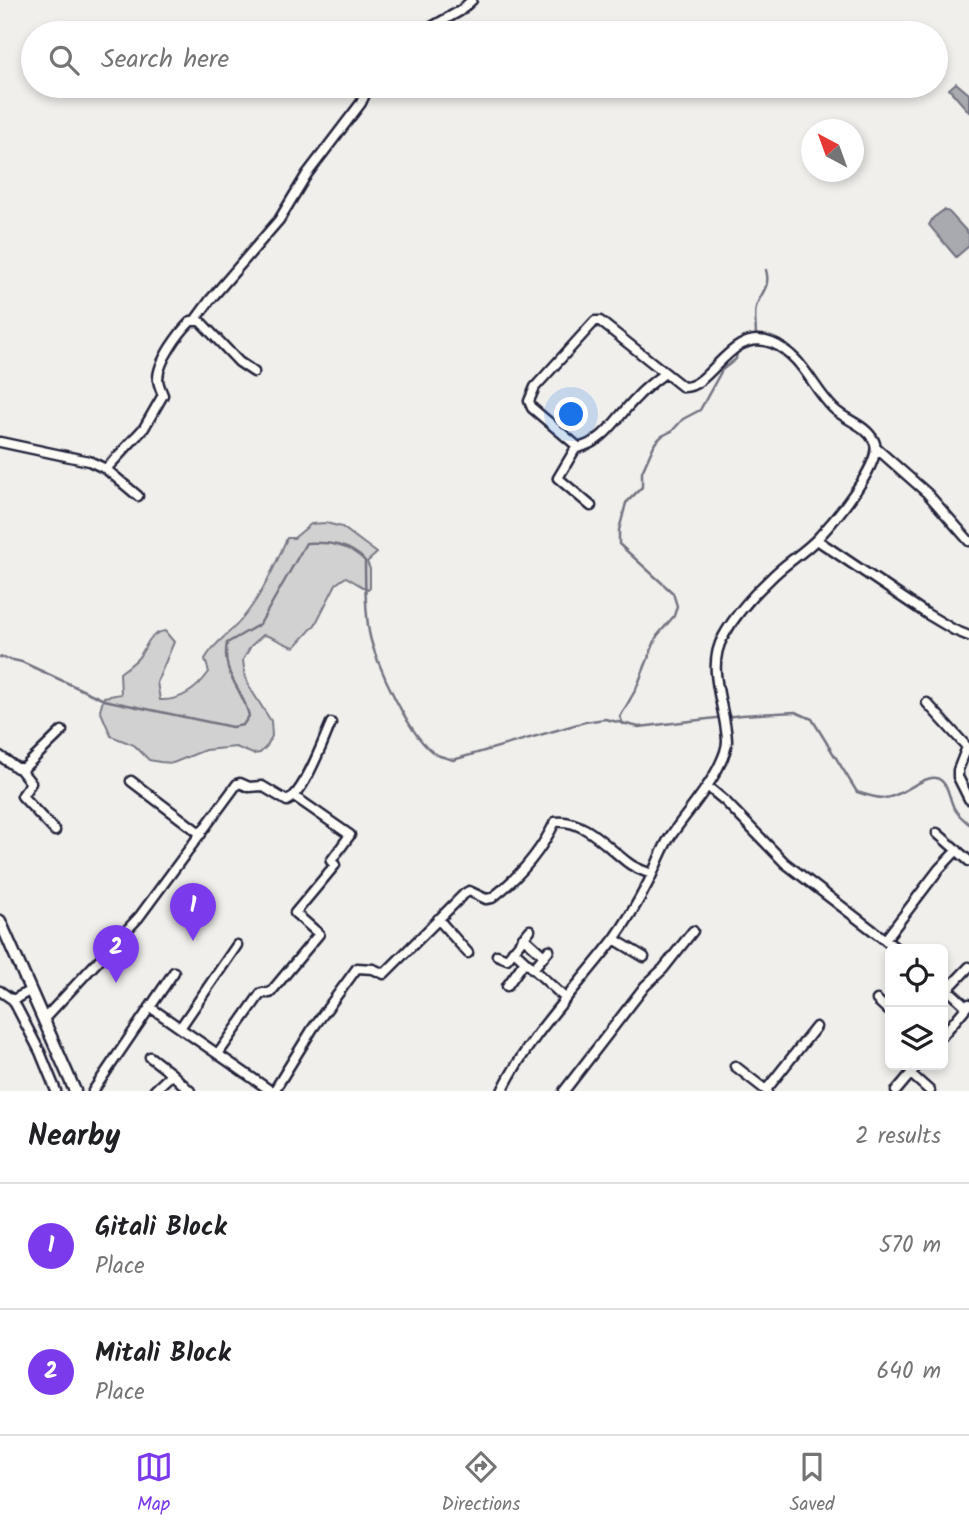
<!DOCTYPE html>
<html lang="en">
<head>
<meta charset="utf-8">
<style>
	body { margin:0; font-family:Kalam,sans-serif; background:#f2f2f2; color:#202124 }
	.controls { position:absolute; right:21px; bottom:21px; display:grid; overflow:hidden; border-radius:10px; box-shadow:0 4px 10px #0003 }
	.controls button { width:63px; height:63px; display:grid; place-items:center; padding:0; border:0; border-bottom:2px solid #e0e0e0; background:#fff; color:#202124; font:35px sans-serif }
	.compass { position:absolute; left:801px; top:119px; width:63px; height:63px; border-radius:50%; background:#fff; box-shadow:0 4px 10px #0003; rotate:319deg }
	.you { position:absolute; left:572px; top:415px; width:24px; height:24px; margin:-18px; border:5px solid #fff; border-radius:50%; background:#1a73e8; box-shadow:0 0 0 10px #1a73e833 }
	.badge { display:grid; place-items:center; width:46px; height:46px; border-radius:50%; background:#7c3aed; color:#fff; font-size:23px; font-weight:700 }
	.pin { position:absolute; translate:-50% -58px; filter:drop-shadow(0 2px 4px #0008) }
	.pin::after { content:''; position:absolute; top:37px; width:24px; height:21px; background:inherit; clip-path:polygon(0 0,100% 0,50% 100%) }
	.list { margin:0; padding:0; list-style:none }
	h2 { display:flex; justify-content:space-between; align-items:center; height:91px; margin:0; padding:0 28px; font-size:30px }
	h2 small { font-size:23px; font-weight:400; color:#757577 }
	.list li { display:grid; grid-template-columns:46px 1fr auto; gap:21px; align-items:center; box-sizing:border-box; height:126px; padding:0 28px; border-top:2px solid #e0e0e0 }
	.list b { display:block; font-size:26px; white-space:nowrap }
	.list p { margin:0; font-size:23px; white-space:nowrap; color:#757577 }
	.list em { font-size:23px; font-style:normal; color:#757577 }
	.icon { flex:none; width:38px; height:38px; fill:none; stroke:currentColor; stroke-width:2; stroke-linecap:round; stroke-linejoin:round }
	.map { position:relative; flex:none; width:969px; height:1091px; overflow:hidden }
	.search { position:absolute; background:#fff; box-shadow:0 4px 10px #0003; left:21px; right:21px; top:21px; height:77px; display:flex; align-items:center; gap:18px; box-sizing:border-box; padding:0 24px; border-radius:38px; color:#757577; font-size:26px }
	.sheet { height:343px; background:#fff }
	nav { display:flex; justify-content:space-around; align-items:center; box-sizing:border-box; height:98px; border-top:2px solid #e0e0e0; background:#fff; font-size:19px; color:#757577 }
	nav a { display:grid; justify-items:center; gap:4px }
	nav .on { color:#7c3aed }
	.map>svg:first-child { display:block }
	.green { fill:#d2d1d1; stroke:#7a7a86; stroke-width:2 }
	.water { fill:#a9a9b0; stroke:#737381; stroke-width:2 }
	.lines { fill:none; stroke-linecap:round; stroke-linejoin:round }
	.stream { stroke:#737381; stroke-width:2.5 }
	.minor-casing { stroke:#22223b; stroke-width:13 }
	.tertiary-casing { stroke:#22223b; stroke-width:15 }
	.minor { stroke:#fdfcf7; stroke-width:8 }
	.tertiary { stroke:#fdfcf7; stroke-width:10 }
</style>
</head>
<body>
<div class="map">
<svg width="969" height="1091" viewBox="0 0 969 1091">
	<rect width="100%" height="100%" fill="#f0efec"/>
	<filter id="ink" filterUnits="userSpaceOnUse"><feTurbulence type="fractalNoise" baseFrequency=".0143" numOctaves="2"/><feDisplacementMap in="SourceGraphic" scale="14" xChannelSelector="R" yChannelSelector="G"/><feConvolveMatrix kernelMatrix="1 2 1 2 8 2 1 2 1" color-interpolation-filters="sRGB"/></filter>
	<g filter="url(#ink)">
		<!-- green -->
		<path class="green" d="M326,523L342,527L377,553L367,562L370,569V588L368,590L346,577L336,584L315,625L295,647C283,645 276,637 263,635L251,646L243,660L245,676L250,688L271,721L272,736L267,746L260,753L253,754L236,747L205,750L173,763L160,762L149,760L134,745L111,736L100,710L104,697L121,694L120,673C126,668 133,664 138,658C148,646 147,634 165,631L174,642L157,682L160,700C181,701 197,689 209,672L205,659C215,641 230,634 242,619C262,595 275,566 287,538H294L311,524Z"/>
		<!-- water -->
		<path class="water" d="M956,83L969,94V112L949,89Z
			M944,210L949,212L969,234V246L956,257L929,225L933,218Z"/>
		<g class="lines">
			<!-- stream -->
			<path class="stream" d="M753,338L756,336C756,327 754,316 756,307C761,292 771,287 766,270
				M0,657L22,662L104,700L232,727L243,725L249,716C243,688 221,675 227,643L260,624L306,543C328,542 350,544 365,561C365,585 365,608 369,632C374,661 412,742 437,755C442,757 448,758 453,760L585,722L605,719L639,727L742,715L795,712L812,719L857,792C866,795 875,798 884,798C901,798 926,772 939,779C949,785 949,799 954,808C958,815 963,819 969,824
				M623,724L620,717L636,689L657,636L674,616L677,606L673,593L619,544V530L626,503L642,487V472L655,443L662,436L672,431L683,419L700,410L722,370L736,359L737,350"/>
			<!-- minor casing -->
			<g class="minor-casing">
				<path id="minor" d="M421,33L460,11L472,0
					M196,319L210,300L279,220L307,174L361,103L369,86
					M0,442L89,461L106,469L138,496
					M577,448C605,442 616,418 635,399C644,389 654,381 665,373
					M876,448L927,493L969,541
					M106,469L144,428L163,395C161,390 158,384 158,379C158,361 179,333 191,321H200L239,362L254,372
					M817,540L927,614L954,630L969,636
					M927,703L967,747L958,770V777L969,799
					M0,756L17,768H24L62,731
					M20,769L31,783L22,796L55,831
					M131,781L201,834
					M707,786L725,801L785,863L897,949
					M937,833L969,861
					M438,919L468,953
					M523,937L544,956
					M614,939L644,957
					M885,940L939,869L957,850
					M237,945L180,1028L271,1091
					M513,950L565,998
					M497,955L507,959L530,930
					M533,969L549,950
					M943,985L966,1006
					M507,986L525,961
					M948,989L969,967
					M0,991L13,1000L40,1052L56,1091
					M13,1000L31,990
					M877,1000L890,1012
					M150,1007L180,1028
					M43,1020L139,917L237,784L240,783L249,787L262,786L287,801C304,794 323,741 331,723
					M943,1035L969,1004
					M218,1054L261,993H270L319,934L295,913L335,865L331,861L350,835L294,796
					M150,1057L172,1074
					M735,1066L767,1091
					M911,1074L930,1091
					M766,1090L816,1027
					M93,1091L174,972
					M154,1091L172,1074L190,1091
					M274,1091L313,1028L357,968L373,969L384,974L464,894L469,891L486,899L492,898C518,878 541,851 555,822C583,818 607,847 627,862C634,868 643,871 652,874
					M502,1091C530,1034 577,988 615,938C627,921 638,902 648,883C655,869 660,854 668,840C684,815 706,793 719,766C723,758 727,749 727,741C726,707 705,669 723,637C735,615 752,596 770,579C784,564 804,553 818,538C833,522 885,461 874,441C865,424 846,421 833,408C812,387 802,355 772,343C730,326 711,389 683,387L600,321H595L535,387L529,401L532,408L577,446L558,478L591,506
					M564,1091L645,986L663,969L693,931
					M896,1091L918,1065"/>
			</g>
			<!-- tertiary casing -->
			<g class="tertiary-casing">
				<path id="tertiary" d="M0,921L75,1091"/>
			</g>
			<!-- minor -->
			<use href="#minor" class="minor"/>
			<!-- tertiary -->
			<use href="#tertiary" class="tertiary"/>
		</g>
	</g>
</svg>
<div class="controls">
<button><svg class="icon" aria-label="locate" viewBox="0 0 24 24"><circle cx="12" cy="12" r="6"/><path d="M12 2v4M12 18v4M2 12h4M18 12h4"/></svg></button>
<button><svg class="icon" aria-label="layers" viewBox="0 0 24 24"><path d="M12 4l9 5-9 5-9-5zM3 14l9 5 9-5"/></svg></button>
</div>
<svg class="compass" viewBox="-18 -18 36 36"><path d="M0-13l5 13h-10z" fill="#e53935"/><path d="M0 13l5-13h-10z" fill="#757577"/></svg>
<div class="you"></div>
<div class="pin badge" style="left:193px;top:941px">1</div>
<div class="pin badge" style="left:116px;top:983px">2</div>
<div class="search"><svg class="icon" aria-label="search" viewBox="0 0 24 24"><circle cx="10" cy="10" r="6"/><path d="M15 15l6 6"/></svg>Search here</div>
</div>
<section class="sheet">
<h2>Nearby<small>2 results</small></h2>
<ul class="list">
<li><span class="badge">1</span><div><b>Gitali Block</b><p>Place</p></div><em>570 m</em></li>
<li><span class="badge">2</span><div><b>Mitali Block</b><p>Place</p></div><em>640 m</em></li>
</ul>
</section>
<nav>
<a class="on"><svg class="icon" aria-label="map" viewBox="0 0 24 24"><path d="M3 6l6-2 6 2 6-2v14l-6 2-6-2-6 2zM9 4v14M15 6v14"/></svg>Map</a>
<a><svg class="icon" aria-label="directions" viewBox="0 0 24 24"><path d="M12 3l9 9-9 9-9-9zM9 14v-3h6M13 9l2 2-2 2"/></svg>Directions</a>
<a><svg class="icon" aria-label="saved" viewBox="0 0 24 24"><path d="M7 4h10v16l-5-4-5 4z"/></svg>Saved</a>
</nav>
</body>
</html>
